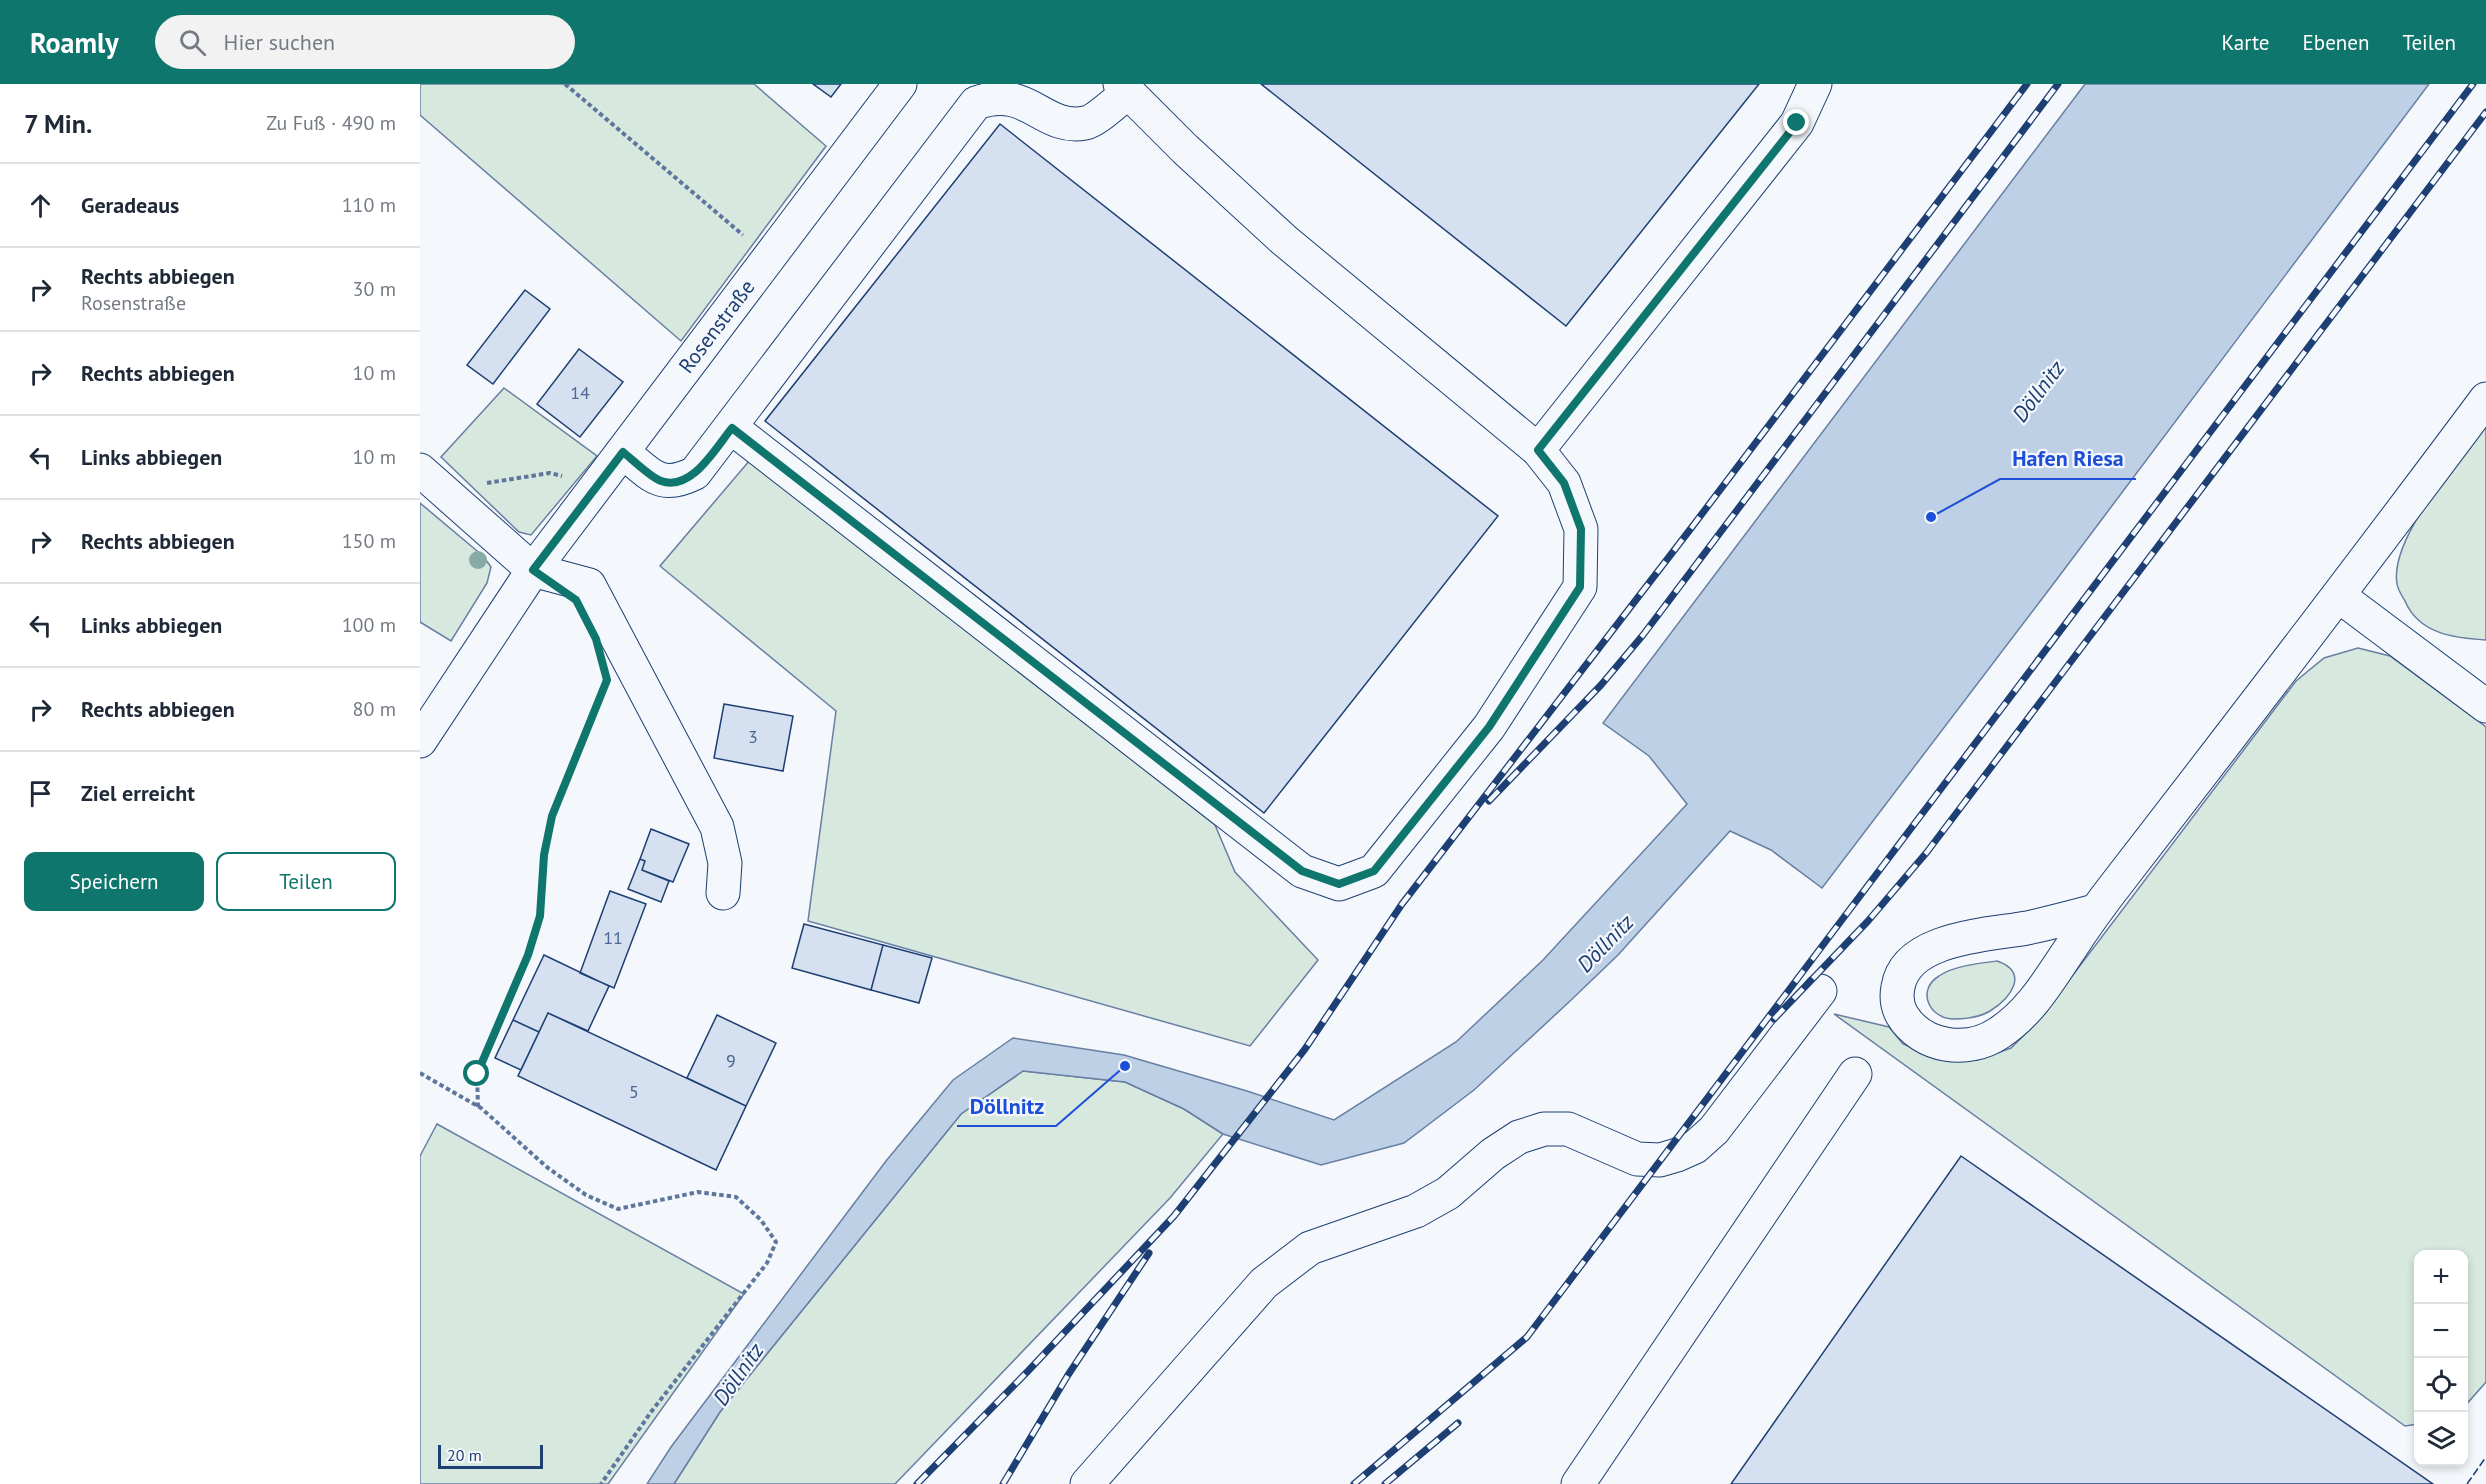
<!DOCTYPE html>
<html lang="de">
<head>
<meta charset="utf-8">
<style>
	body { margin:0; font-family:"PT Sans",sans-serif; background:#f2f2f3; color:#1f2937 }
	.controls { position:absolute; right:18px; bottom:18px; display:grid; overflow:hidden; border-radius:12px; box-shadow:0 3px 9px #0003 }
	.controls button { width:54px; height:54px; display:grid; place-items:center; padding:0; border:0; border-bottom:2px solid #e0e1e3; background:#fff; color:#1f2937; font:30px sans-serif }
	.scale { position:absolute; left:18px; bottom:15px; width:105px; box-sizing:border-box; padding-left:6px; border:3px solid #1d3f73; border-top:0; font-size:16px; line-height:21px; white-space:nowrap; color:#1d3f73; -webkit-text-stroke:4px #f4f7fb; paint-order:stroke }
	.stop { position:absolute; width:18px; height:18px; margin:-14px; border:4px solid #0f766e; border-radius:50%; background:#fff }
	.stop.end { background:#0f766e; border-color:#fff; box-shadow:0 2px 6px #0008 }
	.list { margin:0; padding:0; list-style:none }
	h2 { display:flex; justify-content:space-between; align-items:center; height:78px; margin:0; padding:0 24px; font-size:26px }
	h2 small { font-size:20px; font-weight:400; color:#747a83 }
	.list li { display:grid; grid-template-columns:39px 1fr auto; gap:18px; align-items:center; box-sizing:border-box; height:84px; padding:0 24px; border-top:2px solid #e0e1e3 }
	.list b { display:block; font-size:22px; white-space:nowrap }
	.list p { margin:0; font-size:20px; white-space:nowrap; color:#747a83 }
	.list em { font-size:20px; font-style:normal; color:#747a83 }
	.actions { display:flex; gap:12px; padding:18px 24px }
	.actions a { flex:1; padding:14px 0; border:2px solid #0f766e; border-radius:12px; text-align:center; font-size:21px; color:#0f766e }
	.actions .main { background:#0f766e; color:#fff }
	.icon { flex:none; width:33px; height:33px; fill:none; stroke:currentColor; stroke-width:2; stroke-linecap:round; stroke-linejoin:round }
	.map { position:relative; flex:none; width:2066px; height:1400px; overflow:hidden }
	header { display:flex; align-items:center; gap:36px; box-sizing:border-box; height:84px; padding:0 30px; background:#0f766e; color:#fff }
	header strong { font-size:28px }
	nav { display:flex; gap:33px; margin-inline-start:auto; font-size:21px }
	.search { width:420px; height:54px; background:#f2f2f3; display:flex; align-items:center; gap:15px; box-sizing:border-box; padding:0 21px; border-radius:33px; color:#747a83; font-size:22px }
	main { display:flex }
	aside { flex:1; background:#fff }
	.map>svg:first-child { display:block }
	.green { fill:#d7e8df; stroke:#687fa3; stroke-width:1.5 }
	.water { fill:#bed0e5; stroke:#687fa3; stroke-width:1.5 }
	.building { fill:#d5e0f0; stroke:#1d3f73; stroke-width:1.5 }
	.lines { fill:none; stroke-linecap:round; stroke-linejoin:round }
	.minor-casing { stroke:#1d3f73; stroke-width:35 }
	.path { stroke:#5e769c; stroke-width:4; stroke-dasharray:4.5 3; stroke-linecap:butt }
	.minor { stroke:#f4f7fb; stroke-width:33 }
	.rail-casing { stroke:#1d3f73; stroke-width:7 }
	.rail { stroke:#f4f7fb; stroke-width:4.5; stroke-dasharray:14; stroke-linecap:butt }
	.fence { stroke:#1d3f73; stroke-width:1.5; stroke-dasharray:8 3; stroke-linecap:butt }
	.tree { fill:#86aba6 }
	.route { stroke:#0f766e; stroke-width:8 }
	.labels { text-anchor:middle; stroke-width:4.5; stroke-linejoin:round; paint-order:stroke }
	.number-label { font-size:18px; fill:#4b6792 }
	.street-label { font-size:21px; fill:#1d3f73; stroke:#f4f7fb }
	.water-label { font-size:22px; font-style:italic; fill:#1d3f73; stroke:#f4f7fb }
	.leader { fill:none; stroke:#1d4ed8; stroke-width:2 }
	.callout-dot { fill:#1d4ed8; stroke:#f4f7fb; stroke-width:2 }
	.callout-label { font-size:22px; text-anchor:middle; font-weight:bold; fill:#1d4ed8; stroke:#f4f7fb; stroke-width:4.5; stroke-linejoin:round; paint-order:stroke }
</style>
</head>
<body>
<header>
<strong>Roamly</strong>
<div class="search"><svg class="icon" aria-label="search" viewBox="0 0 24 24"><circle cx="10" cy="10" r="6"/><path d="M15 15l6 6"/></svg>Hier suchen</div>
<nav><a>Karte</a><a>Ebenen</a><a>Teilen</a></nav>
</header>
<main>
<aside>
<h2>7 Min.<small>Zu Fuß · 490 m</small></h2>
<ul class="list">
<li><svg class="icon" aria-label="ahead" viewBox="0 0 24 24"><path d="M12 20V5M6 11l6-6 6 6"/></svg><div><b>Geradeaus</b></div><em>110 m</em></li>
<li><svg class="icon" aria-label="right" viewBox="0 0 24 24"><path d="M7 20v-9h11M14 6l5 5-5 5"/></svg><div><b>Rechts abbiegen</b><p>Rosenstraße</p></div><em>30 m</em></li>
<li><svg class="icon" aria-label="right" viewBox="0 0 24 24"><path d="M7 20v-9h11M14 6l5 5-5 5"/></svg><div><b>Rechts abbiegen</b></div><em>10 m</em></li>
<li><svg class="icon" aria-label="left" viewBox="0 0 24 24"><path d="M17 20v-9H6M10 6l-5 5 5 5"/></svg><div><b>Links abbiegen</b></div><em>10 m</em></li>
<li><svg class="icon" aria-label="right" viewBox="0 0 24 24"><path d="M7 20v-9h11M14 6l5 5-5 5"/></svg><div><b>Rechts abbiegen</b></div><em>150 m</em></li>
<li><svg class="icon" aria-label="left" viewBox="0 0 24 24"><path d="M17 20v-9H6M10 6l-5 5 5 5"/></svg><div><b>Links abbiegen</b></div><em>100 m</em></li>
<li><svg class="icon" aria-label="right" viewBox="0 0 24 24"><path d="M7 20v-9h11M14 6l5 5-5 5"/></svg><div><b>Rechts abbiegen</b></div><em>80 m</em></li>
<li><svg class="icon" aria-label="arrive" viewBox="0 0 24 24"><path d="M6 21V4h12l-3 4 3 4H6"/></svg><div><b>Ziel erreicht</b></div></li>
</ul>
<div class="actions"><a class="main">Speichern</a><a>Teilen</a></div>
</aside>
<div class="map">
<svg width="2066" height="1400" viewBox="0 0 2066 1400">
	<rect width="100%" height="100%" fill="#f4f7fb"/>
	<!-- green -->
	<path class="green" d="M0,0H334L406,62L261,257L0,31Z
		M84,304L177,372L111,451L99,448L21,373Z
		M2066,340V556C2034,554 1999,550 1985,517C1982,512 1978,506 1977,500C1969,455 2039,375 2066,340Z
		M330,376L795,741L815,788L898,876L830,962L388,837L416,627L240,482Z
		M0,419L63,472L71,483L67,499L31,557L0,538Z
		M1938,564L1970,572L2066,643V1298L2044,1323V1170H1998V1340L1985,1342L1414,930L1469,943L1483,960L1517,975L1557,976L1591,964L1618,937L1876,597L1904,574Z
		M1577,877C1610,888 1591,914 1570,927C1560,933 1546,935 1534,935C1509,935 1496,906 1519,892C1533,882 1560,879 1577,877Z
		M603,987L705,998L764,1025L803,1050L750,1114L475,1400H254L300,1328L541,1030Z
		M17,1040L324,1210L188,1400H0V1072Z"/>
	<!-- water -->
	<path class="water" d="M1665,0H2009L1634,499L1402,804L1351,766L1310,747L1198,871L1149,918L1054,1006L984,1059L901,1081L803,1050L764,1025L705,998L603,987L541,1030L300,1328L254,1400H227L251,1363L466,1077L533,996L593,954L704,971L827,1007L914,1036L1036,958L1123,876L1267,720L1229,672L1183,639Z"/>
	<!-- building -->
	<path class="building" d="M393,0H421L411,13Z
		M841,0H1339L1146,242Z
		M580,40L1078,432L844,729L345,337Z
		M105,206L130,225L73,300L47,281Z
		M159,265L203,298L160,353L117,320Z
		M304,620L373,632L363,687L294,674Z
		M231,745L269,760L253,798L222,786L225,777L220,775Z
		M220,775L225,777L222,786L249,797L241,818L208,805Z
		M190,807L226,820L194,904L160,889Z
		M384,840L463,861L451,906L372,884Z
		M463,861L512,874L499,919L451,906Z
		M124,871L189,902L168,947L128,929L119,948L93,936Z
		M128,929L326,1022L296,1086L98,992Z
		M297,931L356,959L326,1022L267,994Z
		M93,936L119,948L101,986L75,974Z
		M1541,1072L2013,1400H1311Z"/>
	<g class="lines">
		<!-- minor casing -->
		<g class="minor-casing">
			<g id="minor">
				<path d="M312,344L882,787L919,800L954,787L1069,643L1160,503L1161,445L1144,399L1118,366L864,156L765,65L700,0"/>
				<path d="M1118,366L1377,39L1395,0"/>
				<path d="M203,368C231,390 239,407 275,389L556,19C609,0 622,47 665,39C676,37 698,16 707,9"/>
				<path d="M0,386L113,486L169,501L297,743L305,779L303,809"/>
				<path d="M1919,512L2066,622"/>
				<path id="s1" d="M0,657L113,486L480,0"/>
				<path d="M1675,827C1653,833 1630,839 1607,844C1569,851 1486,853 1478,903C1476,913 1477,922 1482,931C1502,964 1548,970 1579,949C1611,928 1629,896 1650,865C1666,840 1683,817 1701,794C1824,635 1946,476 2066,315"/>
				<path d="M667,1400L844,1199L890,1164L996,1127L1028,1109L1073,1070L1099,1053L1124,1045H1148L1217,1075L1240,1076L1257,1071L1275,1063L1294,1046L1400,907"/>
				<path d="M1158,1400L1435,990"/>
			</g>
		</g>
		<!-- path -->
		<path class="path" d="M145,0L323,151
			M67,399L130,389L142,392
			M0,989L61,1024L128,1084L166,1111L198,1125L278,1108L316,1113L341,1136L356,1158L347,1179L231,1328L181,1400
			M58,1023L57,990L109,871L120,832L124,771L132,732L184,605"/>
		<!-- minor -->
		<use href="#minor" class="minor"/>
		<!-- rail casing -->
		<g class="rail-casing">
			<path id="rail" d="M1069,717L1181,601L1223,551L1638,0
				M1354,935L1448,837L1507,768L2066,28
				M497,1400L609,1286L754,1132L885,965L982,820L1272,443L1607,0
				M583,1400L648,1291L729,1169
				M934,1400L1107,1253L2053,0
				M965,1400L1038,1339"/>
		</g>
		<!-- rail -->
		<use href="#rail" class="rail"/>
		<!-- fence -->
		<path class="fence" d="M2047,1400L2066,1373"/>
	</g>
	<!-- trees -->
	<circle class="tree" cx="58" cy="476" r="9"/>
	<g class="lines">
		<!-- route -->
		<path class="route" d="M57,990L108,871L120,832L124,771L132,732L187,596L176,555L156,516L113,486L203,368C213,376 230,393 241,397C272,408 296,363 312,344L882,787L919,800L954,787L1069,643L1160,503L1161,445L1144,399L1118,366L1377,39"/>
	</g>
	<g class="labels">
		<!-- number labels -->
		<g class="number-label">
			<text x="160" y="315">14</text>
			<text x="333" y="659">3</text>
			<text x="193" y="860">11</text>
			<text x="311" y="983">9</text>
			<text x="214" y="1014">5</text>
		</g>
		<!-- street labels -->
		<g class="street-label">
			<text dy="7" stroke="none"><textPath href="#s1" startOffset="510">Rosenstraße</textPath></text>
		</g>
		<!-- water labels -->
		<g class="water-label">
			<text transform="translate(1618 307) rotate(-53)" y="8">Döllnitz</text>
			<text transform="translate(1185 859) rotate(-46)" y="8">Döllnitz</text>
			<text transform="translate(318 1290) rotate(-55)" y="8">Döllnitz</text>
		</g>
	</g>
	<!-- callouts -->
	<path class="leader" d="M1511 433L1580 395H1716M705 982L636 1042H537"/>
	<g class="callout-dot">
		<circle cx="1511" cy="433" r="6"/>
		<circle cx="705" cy="982" r="6"/>
	</g>
	<g class="callout-label">
		<text x="1648" y="382">Hafen Riesa</text>
		<text x="587" y="1030">Döllnitz</text>
	</g>
</svg>
<div class="controls">
<button>+</button>
<button>−</button>
<button><svg class="icon" aria-label="locate" viewBox="0 0 24 24"><circle cx="12" cy="12" r="6"/><path d="M12 2v4M12 18v4M2 12h4M18 12h4"/></svg></button>
<button><svg class="icon" aria-label="layers" viewBox="0 0 24 24"><path d="M12 4l9 5-9 5-9-5zM3 14l9 5 9-5"/></svg></button>
</div>
<div class="scale">20 m</div>
<div class="stop" style="left:57px;top:990px"></div>
<div class="stop end" style="left:1377px;top:39px"></div>
</div>
</main>
</body>
</html>
